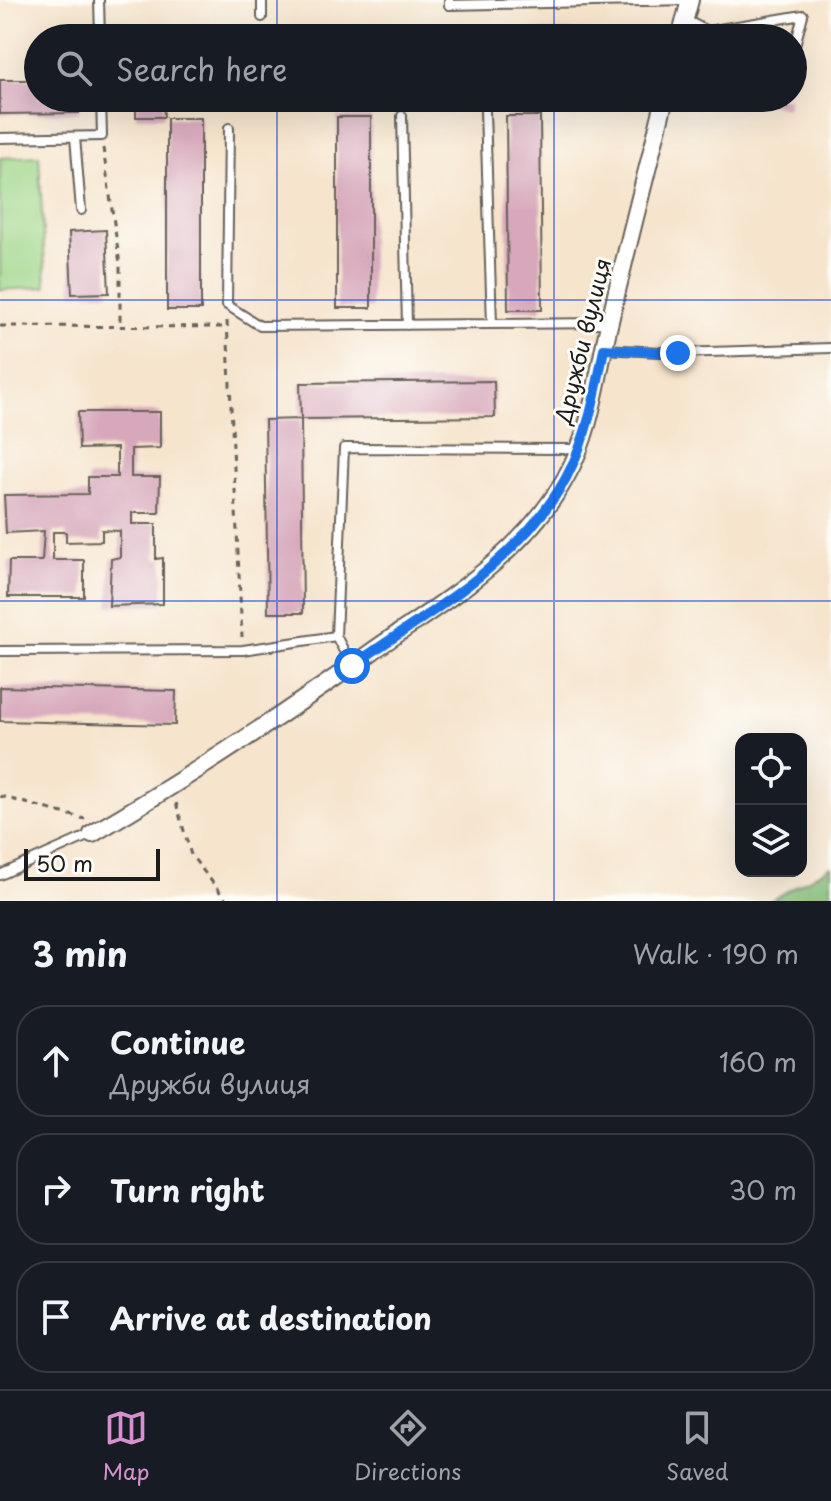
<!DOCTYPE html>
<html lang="en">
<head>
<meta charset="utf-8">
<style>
	body { margin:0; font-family:"Playpen Sans",sans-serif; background:#242831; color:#f1f3f6 }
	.controls { position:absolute; right:24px; bottom:24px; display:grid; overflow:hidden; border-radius:16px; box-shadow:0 8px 32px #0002 }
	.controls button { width:72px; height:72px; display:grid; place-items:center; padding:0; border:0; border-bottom:2px solid #363941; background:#171b24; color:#f1f3f6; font:40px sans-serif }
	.scale { position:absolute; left:24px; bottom:20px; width:136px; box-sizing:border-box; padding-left:8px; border:4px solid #1c1c1c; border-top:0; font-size:22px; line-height:28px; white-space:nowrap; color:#1c1c1c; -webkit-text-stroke:6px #fdfcf7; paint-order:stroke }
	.stop { position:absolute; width:24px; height:24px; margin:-18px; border:6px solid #1a73e8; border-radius:50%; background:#fff }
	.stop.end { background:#1a73e8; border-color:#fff; box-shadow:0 2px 8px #0008 }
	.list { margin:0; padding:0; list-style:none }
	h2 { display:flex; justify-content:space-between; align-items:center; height:104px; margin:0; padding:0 32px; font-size:34px }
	h2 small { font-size:26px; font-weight:400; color:#9ea1a6 }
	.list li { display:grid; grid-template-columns:52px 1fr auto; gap:24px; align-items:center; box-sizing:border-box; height:112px; margin:0 16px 16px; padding:0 16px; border:2px solid #363941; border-radius:32px }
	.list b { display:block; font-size:30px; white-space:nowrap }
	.list p { margin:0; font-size:26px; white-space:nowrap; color:#9ea1a6 }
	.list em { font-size:26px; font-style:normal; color:#9ea1a6 }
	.icon { flex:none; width:44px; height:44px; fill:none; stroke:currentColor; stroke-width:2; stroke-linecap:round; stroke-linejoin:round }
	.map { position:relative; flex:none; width:831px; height:901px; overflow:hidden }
	.search { position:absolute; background:#171b24; box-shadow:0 8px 32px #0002; left:24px; right:24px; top:24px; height:88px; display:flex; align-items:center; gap:20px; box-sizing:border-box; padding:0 28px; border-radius:44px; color:#9ea1a6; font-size:30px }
	.sheet { height:488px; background:#171b24 }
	nav { display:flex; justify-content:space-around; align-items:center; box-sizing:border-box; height:112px; border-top:2px solid #363941; background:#171b24; font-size:22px; color:#9ea1a6 }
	nav a { display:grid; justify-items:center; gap:4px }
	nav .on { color:#d690ce }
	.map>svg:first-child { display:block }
	.green { fill:#9fd688; stroke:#5e7952; stroke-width:2 }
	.forest { fill:#7fb774; stroke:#4e6a48; stroke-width:2 }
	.building { fill:#d7a7bb }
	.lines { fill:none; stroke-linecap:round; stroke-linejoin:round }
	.service-casing { stroke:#68625a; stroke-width:12 }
	.minor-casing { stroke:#68625a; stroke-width:20 }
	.path { stroke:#68625a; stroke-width:3; stroke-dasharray:6 6; stroke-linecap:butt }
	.service { stroke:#fff; stroke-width:8 }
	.minor { stroke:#fff; stroke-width:16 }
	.route { stroke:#1a73e8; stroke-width:10 }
	.grid { fill:none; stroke:#1d4ed8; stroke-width:2; stroke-opacity:0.55 }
	.labels { text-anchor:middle; stroke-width:6; stroke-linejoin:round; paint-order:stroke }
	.street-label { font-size:22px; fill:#1c1c1c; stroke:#fdfcf7 }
</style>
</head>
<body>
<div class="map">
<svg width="831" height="901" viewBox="0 0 831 901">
	<rect width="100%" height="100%" fill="#fdfcf7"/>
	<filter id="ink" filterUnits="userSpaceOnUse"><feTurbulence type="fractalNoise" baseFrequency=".0125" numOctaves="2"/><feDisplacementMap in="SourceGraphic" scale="16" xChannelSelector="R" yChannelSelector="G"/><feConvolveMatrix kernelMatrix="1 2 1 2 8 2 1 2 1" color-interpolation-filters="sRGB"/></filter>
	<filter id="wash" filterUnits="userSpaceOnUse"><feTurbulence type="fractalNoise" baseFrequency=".006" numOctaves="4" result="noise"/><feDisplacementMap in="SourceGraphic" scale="32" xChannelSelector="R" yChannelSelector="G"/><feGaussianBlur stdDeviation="1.8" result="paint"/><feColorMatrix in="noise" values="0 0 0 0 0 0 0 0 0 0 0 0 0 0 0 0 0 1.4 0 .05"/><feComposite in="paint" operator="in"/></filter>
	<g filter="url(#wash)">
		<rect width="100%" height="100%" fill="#f6e4cc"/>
		<!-- green -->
		<path class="green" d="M39,156L46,287L0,290V158Z"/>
		<!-- forest -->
		<path class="forest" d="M831,866V901H770Z"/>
		<g id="blocks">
			<!-- building -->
			<path class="building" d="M487,29L589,31V38H487Z
				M0,80H38V98H79V113L0,114Z
				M136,98H163L164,117H136Z
				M767,98H789L787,108L765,103Z
				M506,116H540L542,310H508Z
				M337,117H371V308H337Z
				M167,118H201V310H167Z
				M106,230L109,293L72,294L69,232Z
				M494,381L495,417L301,419L300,383Z
				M78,412H160V448L131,449V477H160L159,513H132V524H156V559L163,558V604L109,606L111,559L120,557V531L102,530V541L66,542V532H53V560H84V597H8L9,561H42L44,531L6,533L4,495L88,494V477H117V448L79,449Z
				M301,419L303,613H268L265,420Z
				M0,687L176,691L175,725L0,721Z"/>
		</g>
	</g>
	<g filter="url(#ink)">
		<use href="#blocks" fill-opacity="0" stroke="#68625a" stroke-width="2"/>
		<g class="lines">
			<!-- service casing -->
			<g class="service-casing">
				<path id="service" d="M99,0L100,38
					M262,0V17
					M449,0V5L690,0
					M686,20L707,31L803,15L793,53
					M485,111L492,324
					M402,116L407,325
					M229,128L227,305L260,326L609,323
					M75,137L81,210
					M0,138L102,136L101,98
					M604,349L678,353L831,348
					M336,636L352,666
					M0,651L243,650L336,636L344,448L578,449
					M0,875L92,834"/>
			</g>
			<!-- minor casing -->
			<g class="minor-casing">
				<path id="minor" d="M680,38L690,0
					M92,834C188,778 280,717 370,653C442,602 522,557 566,477C593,429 597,373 610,321C627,246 647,172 665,98"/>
			</g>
			<!-- path -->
			<path class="path" d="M103,148L120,264V327
				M227,321L242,637
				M0,326L228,327
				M0,796L85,819
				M176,803L191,855L227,901"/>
			<!-- service -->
			<use href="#service" class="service"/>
			<!-- minor -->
			<use href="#minor" class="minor"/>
		</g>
	</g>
	<g class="lines" filter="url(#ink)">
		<!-- route -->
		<path class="route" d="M352,666C429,612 519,563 566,478C587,439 596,392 604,349L678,353"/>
	</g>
	<!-- grid -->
	<path class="grid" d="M277,0V38M554,0V38M277,98V901M554,98V901M0,300H831M0,601H831"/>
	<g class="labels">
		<!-- street labels -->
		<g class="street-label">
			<text transform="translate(583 341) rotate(-76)" y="8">Дружби вулиця</text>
		</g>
	</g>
</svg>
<div class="controls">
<button><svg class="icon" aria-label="locate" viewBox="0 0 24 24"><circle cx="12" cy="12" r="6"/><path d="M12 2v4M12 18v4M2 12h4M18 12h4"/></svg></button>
<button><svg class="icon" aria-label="layers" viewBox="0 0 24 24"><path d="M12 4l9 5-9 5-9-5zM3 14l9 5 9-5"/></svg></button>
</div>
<div class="scale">50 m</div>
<div class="stop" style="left:352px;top:666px"></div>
<div class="stop end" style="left:678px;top:353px"></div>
<div class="search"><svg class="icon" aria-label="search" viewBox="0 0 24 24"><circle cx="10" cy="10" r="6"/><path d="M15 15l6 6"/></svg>Search here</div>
</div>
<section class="sheet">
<h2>3 min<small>Walk · 190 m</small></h2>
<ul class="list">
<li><svg class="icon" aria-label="ahead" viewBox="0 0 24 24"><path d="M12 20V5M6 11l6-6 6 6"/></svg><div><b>Continue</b><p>Дружби вулиця</p></div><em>160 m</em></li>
<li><svg class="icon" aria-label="right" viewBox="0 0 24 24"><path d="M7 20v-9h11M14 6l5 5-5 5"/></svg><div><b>Turn right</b></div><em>30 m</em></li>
<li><svg class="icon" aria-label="arrive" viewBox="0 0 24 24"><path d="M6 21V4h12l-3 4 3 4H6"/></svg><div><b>Arrive at destination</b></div></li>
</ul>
</section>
<nav>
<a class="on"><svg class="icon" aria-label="map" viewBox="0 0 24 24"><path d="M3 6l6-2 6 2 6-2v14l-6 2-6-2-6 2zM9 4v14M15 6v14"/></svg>Map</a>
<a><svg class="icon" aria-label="directions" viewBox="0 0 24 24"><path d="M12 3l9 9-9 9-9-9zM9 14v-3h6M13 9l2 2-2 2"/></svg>Directions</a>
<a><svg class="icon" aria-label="saved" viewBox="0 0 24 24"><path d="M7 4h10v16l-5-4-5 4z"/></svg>Saved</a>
</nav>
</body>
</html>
